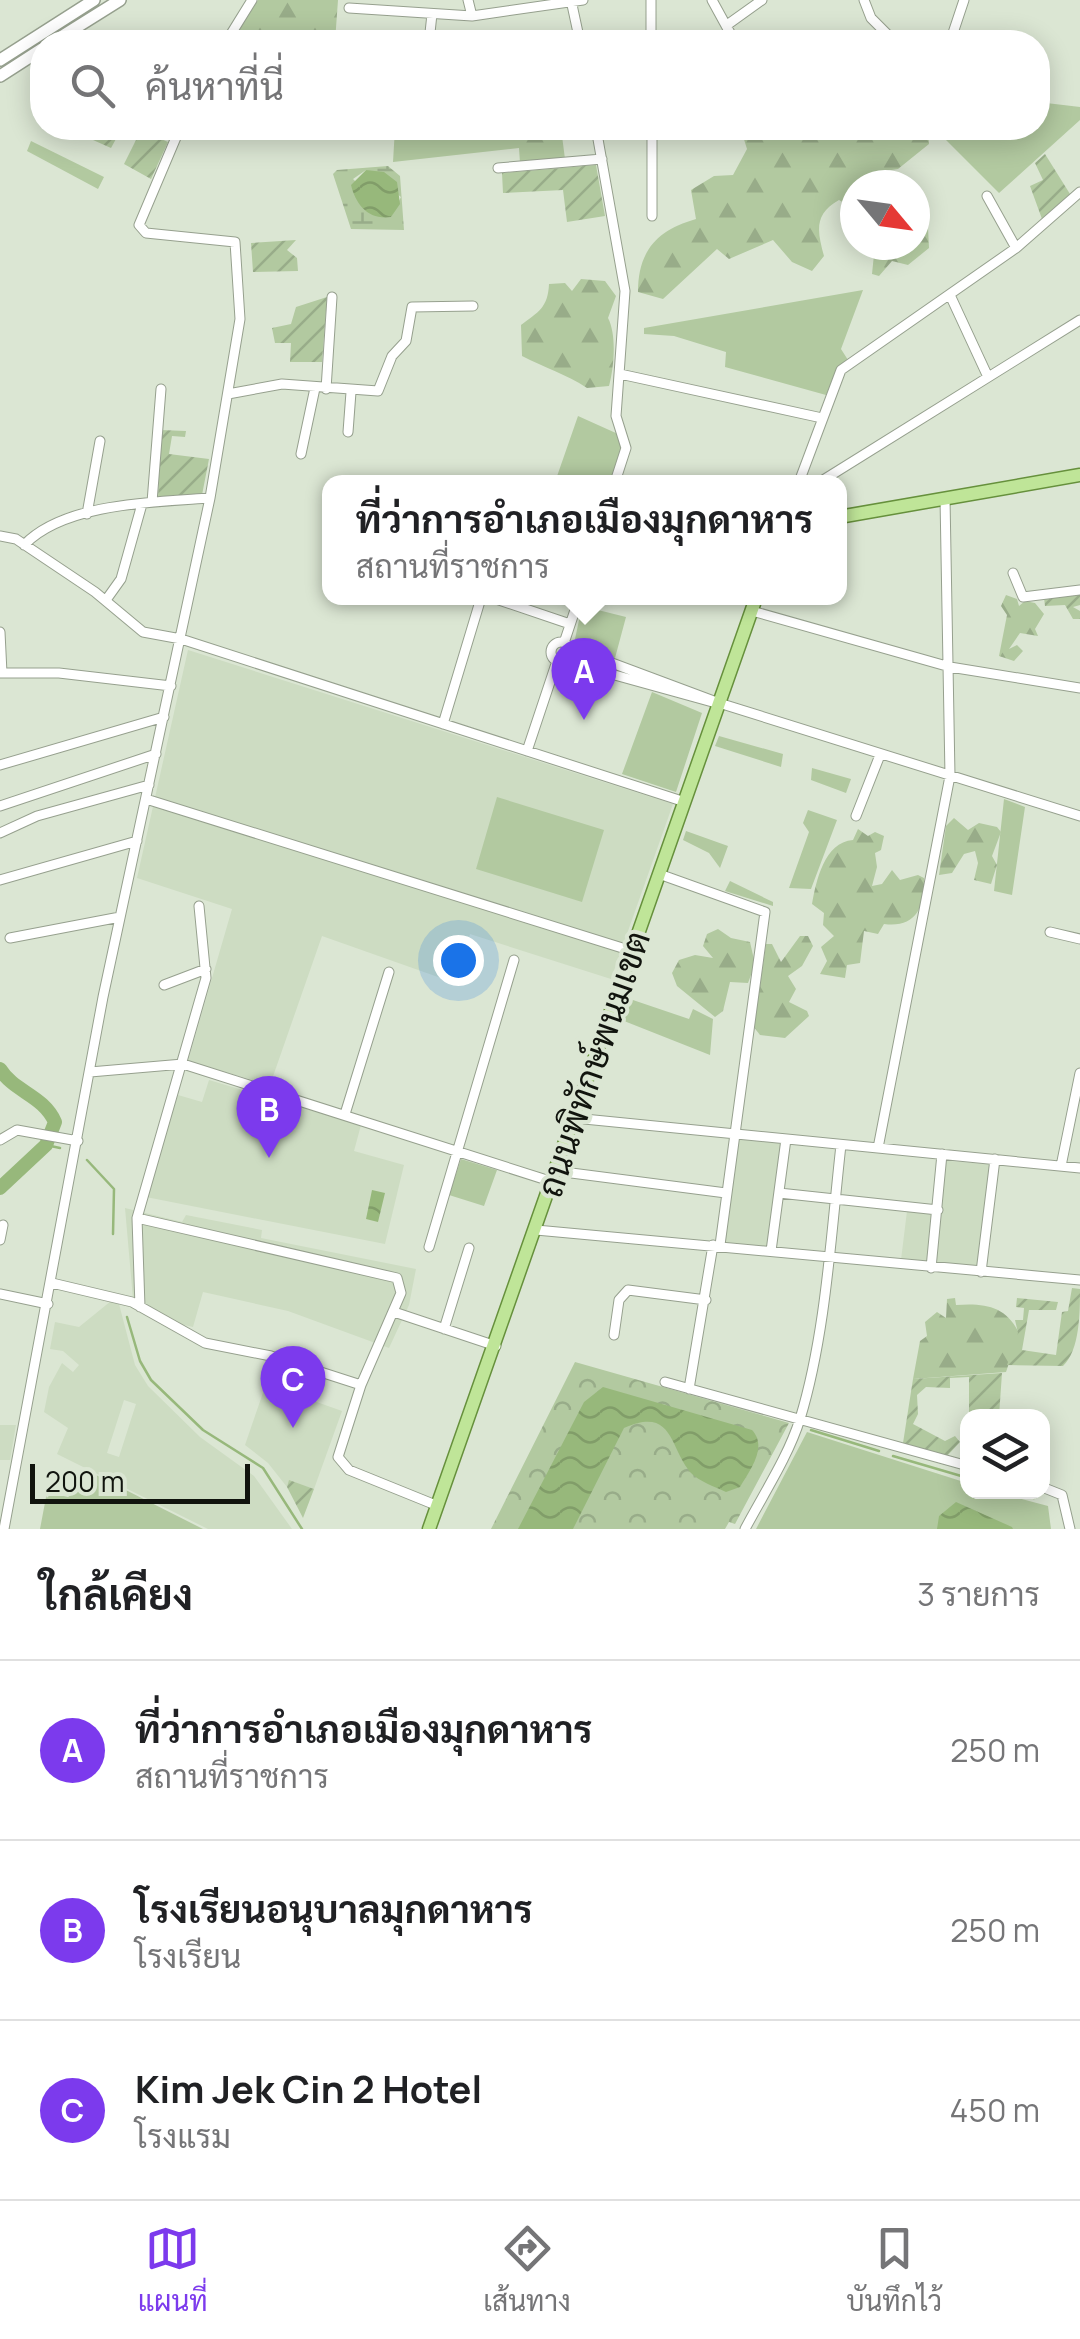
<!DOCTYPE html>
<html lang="th">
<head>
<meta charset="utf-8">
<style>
	body { margin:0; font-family:Manrope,Sarabun,sans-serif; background:#f6f6f6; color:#202124 }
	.controls { position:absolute; right:30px; bottom:30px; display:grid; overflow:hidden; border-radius:20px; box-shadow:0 5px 25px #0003 }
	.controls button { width:90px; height:90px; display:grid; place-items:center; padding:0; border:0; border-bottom:2px solid #e0e0e0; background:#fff; color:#202124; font:50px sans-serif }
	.compass { position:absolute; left:840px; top:170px; width:90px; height:90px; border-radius:50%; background:#fff; box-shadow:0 5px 25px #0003; rotate:119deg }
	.scale { position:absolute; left:30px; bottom:25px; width:220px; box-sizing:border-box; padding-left:10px; border:5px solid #11140e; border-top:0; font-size:28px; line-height:35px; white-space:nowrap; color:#11140e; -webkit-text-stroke:8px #dbe6d3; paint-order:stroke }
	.you { position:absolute; left:458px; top:960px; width:35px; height:35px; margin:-25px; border:8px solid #fff; border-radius:50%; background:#1a73e8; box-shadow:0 0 0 15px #1a73e833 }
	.badge { display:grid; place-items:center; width:65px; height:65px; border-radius:50%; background:#7c3aed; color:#fff; font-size:32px; font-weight:700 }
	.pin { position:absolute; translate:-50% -82px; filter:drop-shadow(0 2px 5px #0008) }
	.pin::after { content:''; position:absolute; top:52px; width:35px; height:30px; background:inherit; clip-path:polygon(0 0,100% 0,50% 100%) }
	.popup { position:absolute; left:322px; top:475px; width:525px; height:130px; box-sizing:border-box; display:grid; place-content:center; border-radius:20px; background:#fff; filter:drop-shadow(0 2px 8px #0005); font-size:32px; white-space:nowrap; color:#757577 }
	.popup b { font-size:38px; color:#202124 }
	.popup::after { content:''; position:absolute; left:50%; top:100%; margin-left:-20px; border:20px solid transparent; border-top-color:#fff }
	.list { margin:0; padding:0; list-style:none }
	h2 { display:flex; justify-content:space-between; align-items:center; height:130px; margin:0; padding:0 40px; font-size:42px }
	h2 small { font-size:32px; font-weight:400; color:#757577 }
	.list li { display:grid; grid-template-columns:65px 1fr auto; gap:30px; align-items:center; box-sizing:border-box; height:180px; padding:0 40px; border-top:2px solid #e0e0e0 }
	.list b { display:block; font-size:38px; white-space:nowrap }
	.list p { margin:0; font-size:32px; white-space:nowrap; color:#757577 }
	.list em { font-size:32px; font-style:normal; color:#757577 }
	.icon { flex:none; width:55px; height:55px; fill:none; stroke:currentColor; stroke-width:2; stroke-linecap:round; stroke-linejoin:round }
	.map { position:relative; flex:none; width:1080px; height:1529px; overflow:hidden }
	.search { position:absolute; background:#fff; box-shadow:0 5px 25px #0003; left:30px; right:30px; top:30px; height:110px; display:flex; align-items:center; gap:25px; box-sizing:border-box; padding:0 35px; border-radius:40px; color:#757577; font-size:38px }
	.sheet { height:670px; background:#fff }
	nav { display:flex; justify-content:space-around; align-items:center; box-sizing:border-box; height:140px; border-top:2px solid #e0e0e0; background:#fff; font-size:28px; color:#757577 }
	nav a { display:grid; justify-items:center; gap:5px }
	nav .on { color:#7c3aed }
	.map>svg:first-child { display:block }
	.built { fill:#cddcc2; fill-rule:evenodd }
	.grass { fill:#b2c9a0 }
	.forest { fill:url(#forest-firs) }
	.wetland { fill:url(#wetland-marsh); fill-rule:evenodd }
	.park { fill:url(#park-crowns) }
	.garden { fill:url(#garden-furrows) }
	.water { fill:url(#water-waves) }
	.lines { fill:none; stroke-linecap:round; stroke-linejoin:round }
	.stream { stroke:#97b87b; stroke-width:2.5 }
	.river { stroke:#97b87b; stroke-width:14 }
	.street-casing { stroke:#96a08e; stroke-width:11 }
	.secondary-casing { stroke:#96a08e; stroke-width:14 }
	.primary-casing { stroke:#66903c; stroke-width:15 }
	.street { stroke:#fff; stroke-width:9 }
	.secondary { stroke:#fff; stroke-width:11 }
	.primary { stroke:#bfe598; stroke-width:12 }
	.labels { text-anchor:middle; stroke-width:8; stroke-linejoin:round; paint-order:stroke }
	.street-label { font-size:35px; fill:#11140e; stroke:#dbe6d3 }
</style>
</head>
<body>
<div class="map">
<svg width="1080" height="1529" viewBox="0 0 1080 1529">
	<defs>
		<pattern id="forest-firs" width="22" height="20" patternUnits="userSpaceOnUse" patternTransform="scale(2.5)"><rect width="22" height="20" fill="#b2c9a0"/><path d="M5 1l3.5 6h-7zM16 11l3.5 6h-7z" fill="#98ac89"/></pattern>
		<pattern id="wetland-marsh" width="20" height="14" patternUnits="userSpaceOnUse" patternTransform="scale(2.5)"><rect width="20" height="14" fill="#b2c9a0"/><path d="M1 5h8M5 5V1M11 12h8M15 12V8" fill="none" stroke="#98ac89"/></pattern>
		<pattern id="park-crowns" width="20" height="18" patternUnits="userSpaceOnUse" patternTransform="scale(2.5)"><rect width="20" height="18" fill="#b2c9a0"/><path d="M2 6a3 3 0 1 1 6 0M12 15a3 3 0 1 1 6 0" fill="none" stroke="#98ac89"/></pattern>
		<pattern id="garden-furrows" width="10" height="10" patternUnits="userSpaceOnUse" patternTransform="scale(2.5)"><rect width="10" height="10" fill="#b2c9a0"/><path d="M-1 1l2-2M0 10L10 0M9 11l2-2" fill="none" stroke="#98ac89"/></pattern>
		<pattern id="water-waves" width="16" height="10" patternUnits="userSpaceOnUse" patternTransform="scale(2.5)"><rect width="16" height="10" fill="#97b87b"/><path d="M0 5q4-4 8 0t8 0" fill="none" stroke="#819d69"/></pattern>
	</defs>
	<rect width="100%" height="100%" fill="#dbe6d3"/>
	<!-- built -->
	<path class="built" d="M188,650L673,804L611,979L470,934L455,983L322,936L270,1085L188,1061L232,909L137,878Z
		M209,1080L361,1125L354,1151L404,1165L385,1244L146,1197L178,1095L202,1102Z
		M735,1135L784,1140L770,1248L721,1243Z
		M938,1160L997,1165L984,1276L900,1268L907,1211L932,1212Z
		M125,1208L182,1222L186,1215L262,1230L261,1238L416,1269L409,1305L389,1348L288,1311L203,1292L193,1327L167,1321L133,1299Z
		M111,1301L119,1304L135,1365L148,1386L200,1437L254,1476L292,1529H208L57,1454L68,1428L44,1412L49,1387L62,1363L73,1372L79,1365L63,1351L50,1349L55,1322L79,1327ZM124,1400L136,1404L119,1457L107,1453Z
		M266,1384L342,1411L314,1489L290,1481L287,1487L268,1463L245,1445Z
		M0,1425H16L10,1460H0Z"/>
	<!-- grass -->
	<path class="grass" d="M1038,102L1080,107V120L999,193L934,128H1038Z
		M395,128H561L565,159L520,163L519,148L393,162Z
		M31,141L104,177L98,189L27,151Z
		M863,290L841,349L848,360L838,368L826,395L725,367L726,352L674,336L644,334V328Z
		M578,416L618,434L622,444L610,482H555Z
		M582,606L626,617L615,658L584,647L575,639Z
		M652,692L702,713L676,792L622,774Z
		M719,736L783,754L781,767L715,746Z
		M812,768L851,779L846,793L811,780Z
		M497,797L604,830L582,902L476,869Z
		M1004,799L1025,807L1012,895L994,891Z
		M808,810L837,820L811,889L789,888L809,832L803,823Z
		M686,831L728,846L720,868L709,853L683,840Z
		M730,881L773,902V906L725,891Z
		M627,998L689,1019L693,1009L713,1019L710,1055L619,1019Z
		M461,1159L497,1170L484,1206L449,1195Z
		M807,1432L967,1483L968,1492H996L1048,1506L1051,1529H756Z
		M96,1475L203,1529H40L47,1492L68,1497L80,1489L86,1492Z"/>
	<!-- forest -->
	<path class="forest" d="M258,0H338L335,42H232Z
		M748,128H779L793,135L805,128H928L929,144L898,169L879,172L877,185H855V209L839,200C814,214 817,231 824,256L812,271L792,262L773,240L729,259L717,249L663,299L638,292C638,251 657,230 696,219L691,190L714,176L733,175L747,149L742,133Z
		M523 145a11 11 0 1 1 22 0a11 11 0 1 1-22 0Z
		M915,216L928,227L929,248L908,265L892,261L879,276L872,274L875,245H915Z
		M581,279L605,281L616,296L608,318C617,335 614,368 609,386L587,388C566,374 545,368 522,356L521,325C538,312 548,308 549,284L565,283L572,291Z
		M1006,595L1017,599L1019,606L1025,601L1035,603L1044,614L1035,629L1038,636L1020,633L1009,649L1017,645L1023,651L1014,661L999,656L1007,615L1001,606Z
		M954,818L968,830L979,823L997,827L1001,832L992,856L997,865L991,884L974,880L978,863L975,851L964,854L952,873L939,875L946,826Z
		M858,829L868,836L875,832L884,836L881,850L875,853L877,867L872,886L882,884L892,870L900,880L918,875L924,878C925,909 915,928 884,924L878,934L864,931L860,963L847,965L845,978L820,974L827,961L821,947L834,936L823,925L824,913L812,904C816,882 824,842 853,840Z
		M718,929L731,938L750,942L755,964L748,983L730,982L723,1011L715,1017L677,986L672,973L679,960L695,955L713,958L703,946L707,934Z
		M800,936H808L813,946L802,966L788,976L796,989L789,1002L807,1011L809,1016L785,1038L760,1035L754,1027L766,944H772L781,962Z
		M955,1298L956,1305C985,1303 1006,1306 1019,1333L1006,1372L913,1379L920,1341L927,1336L925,1322L937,1312L946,1318L947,1299Z"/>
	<!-- wetland -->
	<path class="wetland" d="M388,166L400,176L404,230L351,229L333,174L337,170ZM366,170L401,197L391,217L353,179Z"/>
	<!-- park -->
	<path class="park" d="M575,1362L789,1423L735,1524L729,1522L725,1529H491Z"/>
	<!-- garden -->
	<path class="garden" d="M88,128H122L111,148L84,136Z
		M141,130L168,142L151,179L124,164Z
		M1045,154L1070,194L1042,219L1030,186L1043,180L1035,163Z
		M596,165L605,216L567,222L563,190L503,193L502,173Z
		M296,240L287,250L297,258L298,271L253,272L251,243Z
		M327,297L322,362H290L291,343H275L272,328L291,324L296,307Z
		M161,430L186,431L185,437L172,436L169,454L209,459L202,495L158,498Z
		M1080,593V605L1073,607L1080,611V619H1073L1065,605L1045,606L1044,598Z
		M1072,1288L1080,1289C1080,1312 1080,1350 1063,1366L1007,1365L1018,1333L1015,1320H1023L1024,1308L1016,1307L1017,1298L1058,1302L1056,1310H1029L1022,1350L1056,1355L1062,1312L1068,1311Z
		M1002,1373L999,1416H969V1377L950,1378V1388L926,1387L917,1395L918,1414L913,1424L945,1441L955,1436L960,1442L947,1456L903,1443L913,1379Z
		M289,1480L314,1489L303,1518L287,1487Z"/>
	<!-- water -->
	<path class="water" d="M366,170L384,172L397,182L400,204L391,217C368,220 356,205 351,185Z
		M372,1190L385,1193L378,1222L366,1219Z
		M603,1387L752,1430C768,1447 750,1470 740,1487L726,1492C715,1487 699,1481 691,1473C669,1448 674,1406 624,1428L573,1529H518L584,1402Z
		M956,1502L1012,1527L1013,1529H937L939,1516Z"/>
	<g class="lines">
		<!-- stream -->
		<path class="stream" d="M46,1145L60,1148
			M87,1160L114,1189L113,1234
			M127,1317L140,1361L151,1380L203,1430L263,1468L302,1529
			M811,1430L879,1451
			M893,1456L968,1478
			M1013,1492L1034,1498"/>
		<!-- river -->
		<path class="river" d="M0,1069C14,1092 43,1095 55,1122L46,1145L0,1188"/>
		<!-- street casing -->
		<g class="street-casing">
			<path id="street" d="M468,0L472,16
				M571,0L580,42
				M651,0V42
				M712,0L735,42
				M864,0L871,18L895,42
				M349,8L472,16L583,0
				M727,25L762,0
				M226,42L252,0
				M429,42L432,14
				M950,42L964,0
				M596,128L625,291L616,416L626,448L615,482
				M498,168L602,159
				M987,196L1016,248
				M652,216V128
				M950,295L988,377
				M620,374L822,418
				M326,389L332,297
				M228,394L282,384L378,391L392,356L406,341L412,307L473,306
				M348,432L351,392
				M301,454L315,388
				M799,482L841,370L1016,248L1080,192
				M820,482L1080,320
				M152,502L161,389
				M87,514L100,441
				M0,536L16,539L95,592L143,632L181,639L685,802
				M24,545C64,503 154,502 210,498
				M1013,573L1023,597L1080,590
				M493,598L570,624
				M106,600L121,579L142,504
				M752,611L950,667L1080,688
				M0,632L2,673
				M551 652a10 10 0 1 1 20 0a10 10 0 1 1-20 0Z
				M564,643L579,598
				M569,647L719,703L1080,816
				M564,661L716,703
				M0,673H59L171,686
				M443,724L481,598
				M527,751L557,661
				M0,765L164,717
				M146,799L632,951
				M0,806L156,754
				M856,816L880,755
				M0,833L37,816L149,785
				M659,874L765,912L720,1245
				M0,880L137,841
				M1050,932L1080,939
				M10,938L120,917
				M164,985L206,969
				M90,1072L183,1064L553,1182
				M345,1114L389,972
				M574,1118L1080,1168
				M0,1140L17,1130L78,1141
				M878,1148L950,776L945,498
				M1061,1166L1080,1073
				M556,1171L726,1193
				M779,1193L938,1210
				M137,1218L397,1278L401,1293L361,1385L338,1457L349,1470L438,1506
				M536,1230L1080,1280
				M0,1240L3,1225
				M429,1247L514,960
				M771,1251L786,1139
				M931,1268L942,1154
				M981,1272L995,1159
				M52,1283L132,1302L205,1343L271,1356L361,1385
				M0,1294L48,1304
				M140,1307L137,1218L206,978L199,906
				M394,1312L496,1346
				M444,1329L469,1248
				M614,1335L619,1300L628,1290L706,1300
				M665,1382L968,1466
				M689,1389L713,1245
				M1042,1487L1062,1495L1070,1529
				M4,1529L103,997L210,498L240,319L235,242L146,233L139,225L180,128
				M745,1529C764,1493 788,1457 800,1419C826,1334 831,1233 841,1145"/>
		</g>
		<!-- secondary casing -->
		<g class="secondary-casing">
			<path id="secondary" d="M53,42L120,0
				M0,60L94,0
				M0,76L42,49"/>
		</g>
		<!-- primary casing -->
		<g class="primary-casing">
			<path id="primary" d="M839,517L1080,475
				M429,1529L756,598"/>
		</g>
		<!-- street -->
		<use href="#street" class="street"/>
		<!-- secondary -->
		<use href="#secondary" class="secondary"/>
		<!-- primary -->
		<use href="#primary" class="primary"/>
	</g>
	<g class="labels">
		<!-- street labels -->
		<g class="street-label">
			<text transform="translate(594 1064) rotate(-71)" y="12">ถนนพิทักษ์พนมเขต</text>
		</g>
	</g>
</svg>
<div class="controls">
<button><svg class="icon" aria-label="layers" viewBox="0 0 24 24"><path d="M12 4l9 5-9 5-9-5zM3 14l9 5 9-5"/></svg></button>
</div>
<svg class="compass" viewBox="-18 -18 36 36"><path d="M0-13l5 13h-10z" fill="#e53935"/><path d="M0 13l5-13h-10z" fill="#757577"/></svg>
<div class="scale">200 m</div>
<div class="you"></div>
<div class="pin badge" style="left:584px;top:720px">A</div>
<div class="popup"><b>ที่ว่าการอำเภอเมืองมุกดาหาร</b>สถานที่ราชการ</div>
<div class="pin badge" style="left:269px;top:1158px">B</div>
<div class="pin badge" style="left:293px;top:1428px">C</div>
<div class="search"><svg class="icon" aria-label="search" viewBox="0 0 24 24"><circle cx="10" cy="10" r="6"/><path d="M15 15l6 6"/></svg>ค้นหาที่นี่</div>
</div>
<section class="sheet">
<h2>ใกล้เคียง<small>3 รายการ</small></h2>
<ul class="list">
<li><span class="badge">A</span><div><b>ที่ว่าการอำเภอเมืองมุกดาหาร</b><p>สถานที่ราชการ</p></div><em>250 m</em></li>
<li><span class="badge">B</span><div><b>โรงเรียนอนุบาลมุกดาหาร</b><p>โรงเรียน</p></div><em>250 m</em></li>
<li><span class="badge">C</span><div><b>Kim Jek Cin 2 Hotel</b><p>โรงแรม</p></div><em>450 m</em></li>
</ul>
</section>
<nav>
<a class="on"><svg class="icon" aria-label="map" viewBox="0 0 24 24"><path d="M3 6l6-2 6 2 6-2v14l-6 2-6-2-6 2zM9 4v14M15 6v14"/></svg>แผนที่</a>
<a><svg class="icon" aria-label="directions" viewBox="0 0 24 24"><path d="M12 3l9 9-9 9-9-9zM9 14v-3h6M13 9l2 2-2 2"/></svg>เส้นทาง</a>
<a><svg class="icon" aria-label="saved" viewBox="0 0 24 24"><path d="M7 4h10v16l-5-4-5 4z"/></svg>บันทึกไว้</a>
</nav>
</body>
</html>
